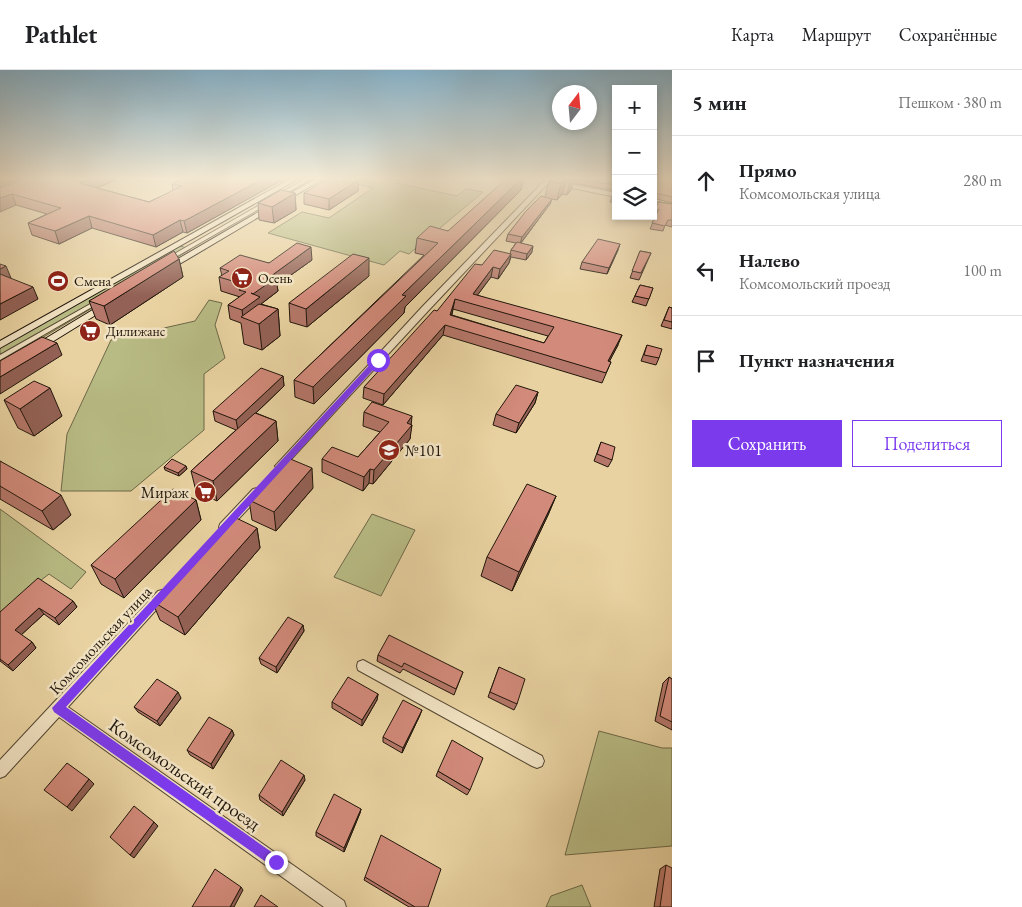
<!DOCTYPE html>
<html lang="ru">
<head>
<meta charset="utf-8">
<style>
	body { margin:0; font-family:"EB Garamond",serif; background:#f2f2f2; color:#202124 }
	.controls { position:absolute; right:15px; top:15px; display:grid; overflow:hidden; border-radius:0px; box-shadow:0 2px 8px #0003 }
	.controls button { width:45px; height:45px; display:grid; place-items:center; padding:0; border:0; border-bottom:1px solid #e0e0e0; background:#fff; color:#202124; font:25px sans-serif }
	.compass { position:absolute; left:552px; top:15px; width:45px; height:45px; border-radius:50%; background:#fff; box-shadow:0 2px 8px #0003; rotate:16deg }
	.stop { position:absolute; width:15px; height:15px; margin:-11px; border:4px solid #7c3aed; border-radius:50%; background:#fff }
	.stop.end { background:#7c3aed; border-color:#fff; box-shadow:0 1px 5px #0008 }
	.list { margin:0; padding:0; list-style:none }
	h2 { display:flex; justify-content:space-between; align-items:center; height:65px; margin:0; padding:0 20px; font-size:21px }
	h2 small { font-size:16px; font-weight:400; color:#757577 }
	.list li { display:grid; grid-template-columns:32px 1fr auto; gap:15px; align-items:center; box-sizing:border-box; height:90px; padding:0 20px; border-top:1px solid #e0e0e0 }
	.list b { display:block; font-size:19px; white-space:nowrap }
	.list p { margin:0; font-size:16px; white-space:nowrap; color:#757577 }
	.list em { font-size:16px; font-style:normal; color:#757577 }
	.actions { display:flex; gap:10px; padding:15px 20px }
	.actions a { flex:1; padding:11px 0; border:1px solid #7c3aed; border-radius:0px; text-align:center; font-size:18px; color:#7c3aed }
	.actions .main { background:#7c3aed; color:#fff }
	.icon { flex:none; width:28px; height:28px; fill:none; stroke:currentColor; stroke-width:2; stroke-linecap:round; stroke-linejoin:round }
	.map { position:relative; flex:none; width:672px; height:837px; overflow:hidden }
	header { display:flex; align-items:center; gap:30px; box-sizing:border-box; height:70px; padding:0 25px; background:#fff; border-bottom:1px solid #e0e0e0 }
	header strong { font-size:24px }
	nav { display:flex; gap:28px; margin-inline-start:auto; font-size:18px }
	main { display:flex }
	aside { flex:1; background:#fff }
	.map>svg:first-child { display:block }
	.green { fill:#b8bb84; stroke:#6c6848 }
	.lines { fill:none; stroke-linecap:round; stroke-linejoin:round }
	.street-casing { stroke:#524530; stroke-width:2 }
	.secondary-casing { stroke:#20160b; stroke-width:2 }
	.street { fill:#f1e2c2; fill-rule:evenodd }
	.secondary { fill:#f1e2c2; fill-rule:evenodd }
	.wall { fill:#b57769; stroke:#20160b; fill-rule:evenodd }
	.shaded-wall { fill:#936155; stroke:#20160b }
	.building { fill:#d28a7a; stroke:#20160b; fill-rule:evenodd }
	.route { fill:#7c3aed }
	.labels { text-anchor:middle; stroke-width:5; stroke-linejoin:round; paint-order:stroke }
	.far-poi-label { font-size:14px; fill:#20160b; stroke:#f1e2c2; text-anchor:start }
	.poi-label { font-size:16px; fill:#20160b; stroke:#f1e2c2; text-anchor:start }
	.street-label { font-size:16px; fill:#20160b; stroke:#f1e2c2 }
	.near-street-label { font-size:19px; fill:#20160b; stroke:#f1e2c2 }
</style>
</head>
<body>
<header>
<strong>Pathlet</strong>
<nav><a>Карта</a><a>Маршрут</a><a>Сохранённые</a></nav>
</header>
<main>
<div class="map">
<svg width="672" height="837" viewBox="0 0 672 837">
	<rect width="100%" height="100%" fill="#e9d2a1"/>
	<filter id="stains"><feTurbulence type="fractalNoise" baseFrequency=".004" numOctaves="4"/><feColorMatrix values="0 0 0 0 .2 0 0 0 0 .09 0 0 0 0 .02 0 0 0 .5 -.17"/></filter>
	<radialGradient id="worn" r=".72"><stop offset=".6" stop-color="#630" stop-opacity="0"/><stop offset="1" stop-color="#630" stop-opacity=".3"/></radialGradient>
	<!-- green -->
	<path class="green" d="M356,109H400L396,113L457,126L466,119L483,122L409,184L400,181L384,195L268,163L302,142L329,148L373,118L350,112Z
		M180,176L191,179L0,293V278Z
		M209,230L222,233L215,255L225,288L204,304V360L131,421H61L67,364L111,270L195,251Z
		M0,439L86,502L71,519L49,504L0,542Z
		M372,444L415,460L381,526L334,507Z
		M599,661L662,678H672V776L565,785Z
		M582,815L591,837H546L551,826Z"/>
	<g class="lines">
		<!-- street casing -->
		<g class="street-casing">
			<path id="street" d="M305,109H311L167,192L162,191Z
				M546,109H552L428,241L283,398H277L275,396L277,394L422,237Z
				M560,112L616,123V127L558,115Z
				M653,131L672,135V139L653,135Z
				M99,229L104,230L0,290V285Z
				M257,418L261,419L262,422L261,425L228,460H220L219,457L220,454L253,419Z
				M162,520L166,521L168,525L166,529L68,637L344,831L346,837H324L59,647L5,706L0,708V690L158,521Z
				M363,590L542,686L544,691L542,696L537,698L532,696L358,600L357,596L358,592Z"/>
		</g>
		<!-- secondary casing -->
		<g class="secondary-casing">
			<path id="secondary" d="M290,109H298L0,278V271Z
				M315,109H323L166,202L163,203L159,200Z
				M109,230L112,231V235L39,280H31L30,278Z"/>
		</g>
		<!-- street -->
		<use href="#street" class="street"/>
		<!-- secondary -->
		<use href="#secondary" class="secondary"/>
	</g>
	<!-- wall -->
	<path class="wall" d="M0,109H118L97,118L149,132L173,121L172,114L180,110L179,109H284L187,163L183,162L156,177L92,158L59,174L32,165L28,153L47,144L16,135Z
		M551,109H616V121L573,113L571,120L567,125L562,124L557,130L552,129L550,134L521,173L532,182L526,190L511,187L509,193L498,209L491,207L477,225L618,275L609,291L611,292L602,313L443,265L383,335L363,328L364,317L437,241L510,184L511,180L516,173L506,171L508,164L545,127L549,111ZM453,239L548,266L544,273L452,245Z
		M653,109H672V133L653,128Z
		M358,110V121L329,140L304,134V123Z
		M521,120L405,237L404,243L314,334L295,327L294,310L424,185L415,183L417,168L448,161Z
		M295,123L296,140L274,153L259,150L258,133Z
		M616,123V133L610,132L612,126Z
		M658,132L672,134V157L665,155L663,161L650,159L656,145L651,149L652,146H653V144Z
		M618,180L607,204L580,199L582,192Z
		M640,181L651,183L639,210L630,208Z
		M179,189L183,207L110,255L96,249L89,231Z
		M312,190L277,215L278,221L261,234L278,239L280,266L262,280L244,274L241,253L230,249L228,235L240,227L221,221L219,207L222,206L220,198L269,193Z
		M369,206L307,257L290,252L289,233Z
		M640,215L653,218L646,236L632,232Z
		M669,237L672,238V259L661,256Z
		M647,275L659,288L656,295L641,291Z
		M283,306L284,316L256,343L276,351L278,371L217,431L196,421L191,401L236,360L215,351L213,341Z
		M538,322L535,333L516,363L493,355L496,344Z
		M4,330L62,346L34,366L18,358Z
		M364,342L411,355L410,369L373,414L369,413L363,421L322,402V389L358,387L380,362L363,356Z
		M601,372L612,390L608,397L594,391Z
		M0,391L71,445L53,460L0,429Z
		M186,396L187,399L179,406L165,400L164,397Z
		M313,418L276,461L252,450L249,430Z
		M556,426L548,445L512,521L481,506L487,487Z
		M196,430L201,450L124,528L101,514L91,495Z
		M257,458L260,478L185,565L160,550L152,531Z
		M73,531L77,537L59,555L44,544L21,565L32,572L36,578L13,601L0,591V542Z
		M303,555L304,561L277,603L261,594L259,588Z
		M378,585L463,602L454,625L403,599L400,603L377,591Z
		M499,597L517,634L514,640L488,627Z
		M669,607L672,609V660L655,651L663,613Z
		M378,624L377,630L362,656L332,638V632Z
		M181,628L160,656L138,642L134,637Z
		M420,645L402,683L383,672V667Z
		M232,660L234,665L213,699L190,685L187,680Z
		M438,701L470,720L467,725L436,706Z
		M305,710L283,746L260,730L259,725Z
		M361,739L360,743L344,782L316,766V762Z
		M666,795L672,837H654L660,799Z
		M365,807L428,837H409L364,810Z"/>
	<!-- shaded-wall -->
	<path class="shaded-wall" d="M0,109H34L0,122Z
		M90,109H118L82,124L79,113Z
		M263,109H284L187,163L184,151Z
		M521,109H524L521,120L405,237L404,243L314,334L313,317L402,225Z
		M566,109L562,124L557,130L561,114Z
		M571,109H574L571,120L567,125Z
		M358,110V121L329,140V129Z
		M295,123L296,140L274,153L272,137Z
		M12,124L16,135L0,142V128Z
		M552,129L550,134L520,174L522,167Z
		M659,139L657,144L651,149L652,146H653L654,143Z
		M89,146L92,158L59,174L55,161Z
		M180,150L183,162L156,177L153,165Z
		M620,174L618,180L607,204L609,198Z
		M533,176L532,182L526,190L527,184Z
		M311,177L312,190L277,215L278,221L261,234L262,240L243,248L242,240L253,224L271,206Z
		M511,184L509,193L498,209L500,199Z
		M369,188V206L307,257L306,239Z
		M179,189L183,207L110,255L104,236Z
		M6,196L11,208L0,213V199Z
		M493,197L491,207L471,234L473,224Z
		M33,217L38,229L0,250V234Z
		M455,229L453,239L449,255L450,245Z
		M278,239L280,266L262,280L259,254Z
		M445,255L443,265L383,335L384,324Z
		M622,265L618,275L604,302L608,291Z
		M57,273L62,285L0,324V307Z
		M283,306L284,316L238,360L236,350Z
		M50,318L62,346L34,366L20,339Z
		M538,322L535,333L516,363L519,353Z
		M412,346L411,357L412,355L410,369L373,414L374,400Z
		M276,351L278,371L217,431L213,411Z
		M186,396L187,399L179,406L178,403Z
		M312,398L313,418L276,461L274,442Z
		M370,399L369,413L363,421L364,407Z
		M61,425L71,445L53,460L42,441Z
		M556,426L548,445L512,521L519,502Z
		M196,430L201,450L124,528L115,509Z
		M257,458L260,478L185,565L178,547Z
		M73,531L77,537L59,555L55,548Z
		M39,538L44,544L20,566L15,560Z
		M303,555L304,561L277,603L276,597Z
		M32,572L36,578L13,601L8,595Z
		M178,622L181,628L160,656L157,651Z
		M378,624L377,630L362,656V650Z
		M422,640L420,645L402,683L403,678Z
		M232,660L234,665L213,699L211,694Z
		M304,705L305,710L283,746L282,742Z
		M89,709L94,714L72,741L67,737Z
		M361,739L360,743L344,782V778Z
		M154,752L158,756L134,788L130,785Z
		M241,817L243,820L234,837H230Z"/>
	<!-- building -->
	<path class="building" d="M22,109H90L79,113L149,132L182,116L172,114L182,109H263L184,151L180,150L153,165L89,146L55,161L28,153L61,138L12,124L0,128V118Z
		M327,109H354L358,110L329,129L304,123Z
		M506,109H521L402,225L406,226L313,317L294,310L438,173L417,168L430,156L448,161Z
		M551,109H565L561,114L549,111Z
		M579,109H616V115Z
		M653,109H672V127L655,123L653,126Z
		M281,120L295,123L272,137L258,133Z
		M614,123H616V127L612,126Z
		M541,126L552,129L522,167L508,164L526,141Z
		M658,132L672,134V150H668L665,156L652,153L659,139L654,143Z
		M598,169L620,174L609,198L582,192Z
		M517,172L533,176L527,184L511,180Z
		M297,173L311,177L271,206L277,207L253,224L251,223L260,227L242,240L228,235L246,222L239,220L246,215L219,207L229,201L220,198L240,185L269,193Z
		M494,180L511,184L500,199L493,197L473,224L622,265L608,291L611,292L606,303L445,255L384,324L364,317L434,240L437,241L475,194L482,195ZM455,229L554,257L544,273L450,245Z
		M174,181L179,189L104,236L89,231Z
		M640,181L651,183L641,203L632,201Z
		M353,184L369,188L306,239L289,233Z
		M0,194L6,196L0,199Z
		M0,204L33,217L0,234Z
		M640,215L653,218L649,229L635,226Z
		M259,234L278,239L259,254L241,247Z
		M669,237L672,238V252L664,250Z
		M42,267L57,273L0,307V291Z
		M647,275L662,279L659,288L644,285Z
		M261,298L283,306L236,350L213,341Z
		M34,311L50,318L20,339L4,330Z
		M516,315L538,322L519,353L496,344Z
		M372,332L412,346L407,353L412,355L374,400L370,399L364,407L322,389L332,377L358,387L389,352L364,342Z
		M255,343L276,351L213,411L191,401Z
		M601,372L615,377L612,390L597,384Z
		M288,388L312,398L274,442L249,430Z
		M172,389L186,396L178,403L164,397Z
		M0,391L61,425L42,441L0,416Z
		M527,414L556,426L519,502L487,487Z
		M173,419L196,430L115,509L91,495Z
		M232,446L257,458L178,547L152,531Z
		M38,508L73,531L55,548L39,538L15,560L32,572L8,595L0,589V542Z
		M288,547L303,555L276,597L259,588Z
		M389,565L463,602L456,619L404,593L402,597L378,585Z
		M499,597L525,609L517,634L490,622Z
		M348,607L378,624L362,650L332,632Z
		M669,607L672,609V652L660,646Z
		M157,609L178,622L157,651L134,637Z
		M403,630L422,640L403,678L383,667Z
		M209,647L232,660L211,694L187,680Z
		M452,670L483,688L470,720L438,701Z
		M281,690L304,705L282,742L259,725Z
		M67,693L89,709L67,737L44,720Z
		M334,724L361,739L344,778L316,762Z
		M134,736L154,752L130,785L110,767Z
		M381,765L441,799L428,837H415L365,807Z
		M666,795L672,798V837H660Z
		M215,799L241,817L230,837H192Z
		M261,825L278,837H254Z"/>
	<!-- sky -->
	<linearGradient id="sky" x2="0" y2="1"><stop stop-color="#87b5cf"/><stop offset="0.48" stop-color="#f5ebd5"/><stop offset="1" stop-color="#f5ebd5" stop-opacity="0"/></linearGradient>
	<rect width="672" height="226" fill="url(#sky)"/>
	<!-- route -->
	<path class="route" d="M376,288L382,290L66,637L280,788L282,792L280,797L276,799L54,642L52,638Z"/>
	<!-- icons -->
	<defs>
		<g id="supermarket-disc" transform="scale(1.125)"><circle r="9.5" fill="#8f2418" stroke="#f1e2c2"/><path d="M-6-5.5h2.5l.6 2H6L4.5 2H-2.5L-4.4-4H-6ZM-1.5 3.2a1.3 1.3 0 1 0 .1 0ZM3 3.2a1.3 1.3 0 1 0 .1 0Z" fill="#fff"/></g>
		<g id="stadium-disc" transform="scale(1.125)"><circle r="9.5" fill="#8f2418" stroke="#f1e2c2"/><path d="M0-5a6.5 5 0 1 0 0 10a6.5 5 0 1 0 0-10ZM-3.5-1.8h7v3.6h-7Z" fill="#fff"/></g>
		<g id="school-disc" transform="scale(1.125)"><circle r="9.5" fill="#8f2418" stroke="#f1e2c2"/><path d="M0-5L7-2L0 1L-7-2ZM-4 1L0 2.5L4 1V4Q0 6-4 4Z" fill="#fff"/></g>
	</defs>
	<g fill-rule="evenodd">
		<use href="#supermarket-disc" x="242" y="208"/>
		<use href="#stadium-disc" x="58" y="211"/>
		<use href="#supermarket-disc" x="90" y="261"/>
		<use href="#school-disc" x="389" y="380"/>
		<use href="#supermarket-disc" x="205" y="422"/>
	</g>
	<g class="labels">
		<!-- far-poi labels -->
		<g class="far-poi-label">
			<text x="258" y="213">Осень</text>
			<text x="74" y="216">Смена</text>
			<text x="106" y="266">Дилижанс</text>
		</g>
		<!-- poi labels -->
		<g class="poi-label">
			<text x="405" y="386">№101</text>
			<text x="189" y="428" text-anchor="end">Мираж</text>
		</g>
		<!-- street labels -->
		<g class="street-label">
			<text transform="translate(100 570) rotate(-47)" y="6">Комсомольская улица</text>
		</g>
		<!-- near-street labels -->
		<g class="near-street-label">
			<text transform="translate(185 704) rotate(35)" y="7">Комсомольский проезд</text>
		</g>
	</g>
	<rect width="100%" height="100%" filter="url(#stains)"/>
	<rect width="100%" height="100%" fill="url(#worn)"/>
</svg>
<div class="controls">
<button>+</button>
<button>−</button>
<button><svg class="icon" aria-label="layers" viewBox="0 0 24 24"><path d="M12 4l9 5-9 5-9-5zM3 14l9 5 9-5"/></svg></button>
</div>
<svg class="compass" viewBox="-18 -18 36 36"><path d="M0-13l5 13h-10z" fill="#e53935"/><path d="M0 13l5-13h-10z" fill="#757577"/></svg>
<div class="stop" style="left:378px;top:290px"></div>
<div class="stop end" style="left:276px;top:792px"></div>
</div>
<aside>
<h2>5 мин<small>Пешком · 380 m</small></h2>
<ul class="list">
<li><svg class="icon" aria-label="ahead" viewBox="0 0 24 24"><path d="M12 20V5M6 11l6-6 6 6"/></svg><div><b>Прямо</b><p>Комсомольская улица</p></div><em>280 m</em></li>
<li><svg class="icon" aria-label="left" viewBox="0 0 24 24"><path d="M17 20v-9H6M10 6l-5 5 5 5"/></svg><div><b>Налево</b><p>Комсомольский проезд</p></div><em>100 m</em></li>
<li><svg class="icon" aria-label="arrive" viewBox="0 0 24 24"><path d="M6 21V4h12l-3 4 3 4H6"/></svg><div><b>Пункт назначения</b></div></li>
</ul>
<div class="actions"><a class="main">Сохранить</a><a>Поделиться</a></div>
</aside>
</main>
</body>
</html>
